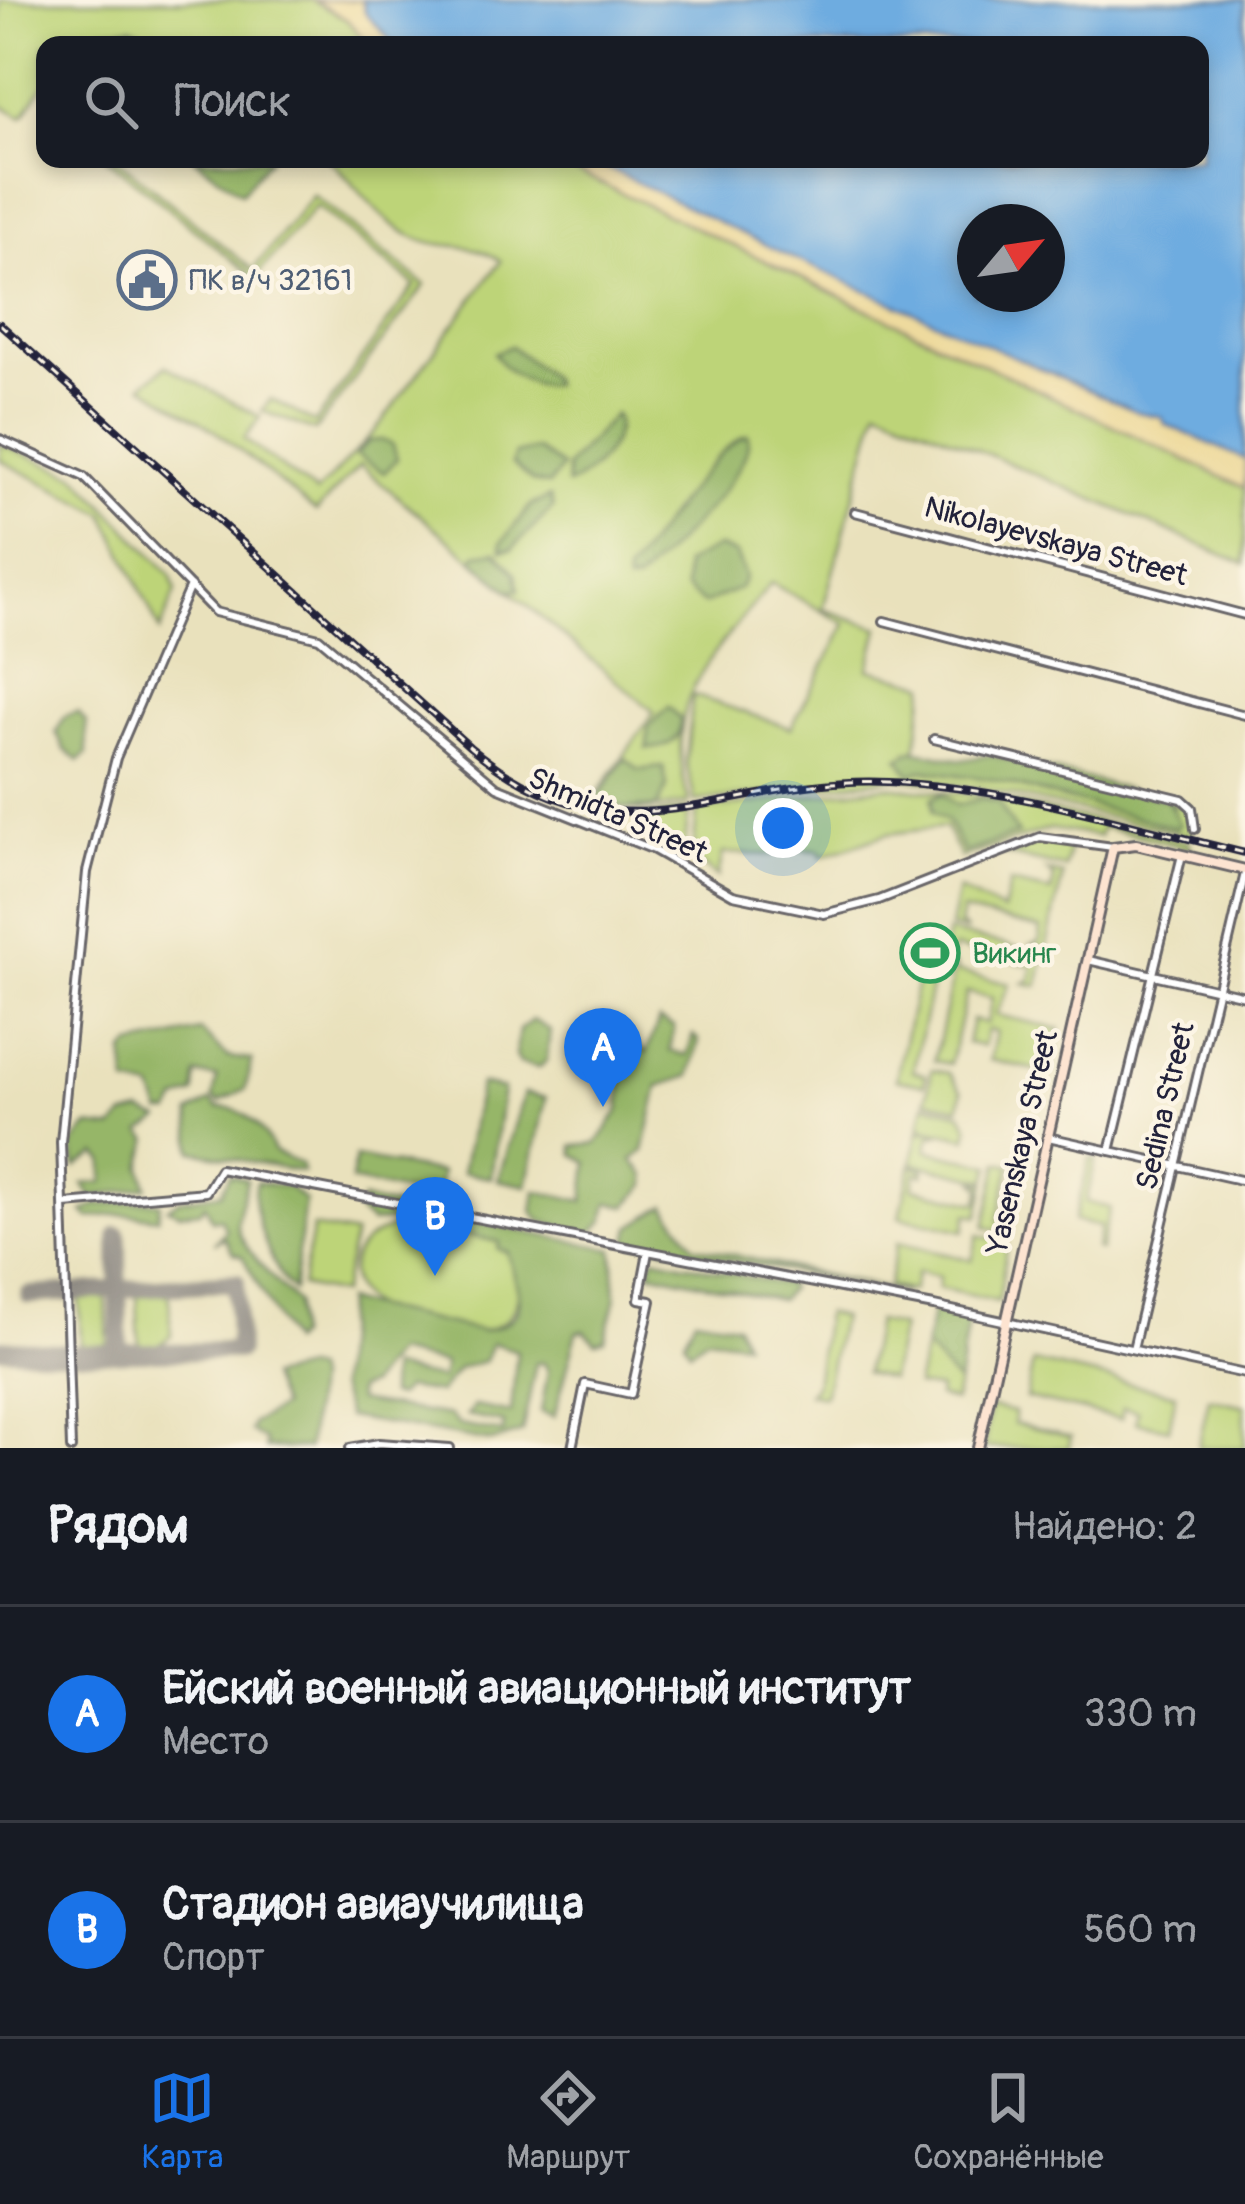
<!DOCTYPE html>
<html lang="ru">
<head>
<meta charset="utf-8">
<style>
	body { margin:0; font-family:Pangolin,sans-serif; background:#20242c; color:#f1f3f6 }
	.compass { position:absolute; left:957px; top:204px; width:108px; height:108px; border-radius:50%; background:#171b24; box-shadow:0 6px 18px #0003; rotate:61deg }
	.you { position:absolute; left:783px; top:828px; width:42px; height:42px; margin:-30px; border:9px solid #fff; border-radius:50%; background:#1a73e8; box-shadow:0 0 0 18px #1a73e833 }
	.badge { display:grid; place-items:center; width:78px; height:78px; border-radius:50%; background:#1a73e8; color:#fff; font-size:39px; font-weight:700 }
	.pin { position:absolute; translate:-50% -99px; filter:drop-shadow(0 3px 6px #0008) }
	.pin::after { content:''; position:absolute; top:63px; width:42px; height:36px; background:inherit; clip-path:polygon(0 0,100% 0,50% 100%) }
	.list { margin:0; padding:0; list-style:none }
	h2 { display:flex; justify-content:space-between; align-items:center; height:156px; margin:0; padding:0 48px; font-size:51px }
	h2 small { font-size:39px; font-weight:400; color:#9ea1a6 }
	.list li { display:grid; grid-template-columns:78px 1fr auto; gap:36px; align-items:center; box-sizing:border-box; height:216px; padding:0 48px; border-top:3px solid #363941 }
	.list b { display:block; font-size:45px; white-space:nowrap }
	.list p { margin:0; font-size:39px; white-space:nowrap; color:#9ea1a6 }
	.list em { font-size:39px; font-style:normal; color:#9ea1a6 }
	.icon { flex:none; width:66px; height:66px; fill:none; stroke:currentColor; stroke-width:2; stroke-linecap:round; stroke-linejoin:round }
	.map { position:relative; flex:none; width:1245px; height:1448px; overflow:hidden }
	.search { position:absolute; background:#171b24; box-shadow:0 6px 18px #0003; left:36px; right:36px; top:36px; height:132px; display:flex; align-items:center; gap:30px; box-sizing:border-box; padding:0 42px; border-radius:24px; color:#9ea1a6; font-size:45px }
	.sheet { height:588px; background:#171b24 }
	nav { display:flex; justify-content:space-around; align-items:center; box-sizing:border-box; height:168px; border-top:3px solid #363941; background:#171b24; font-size:33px; color:#9ea1a6 }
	nav a { display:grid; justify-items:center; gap:6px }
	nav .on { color:#1a73e8 }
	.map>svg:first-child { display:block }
	.green { fill:#bdd478; stroke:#707b5a; stroke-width:3 }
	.forest { fill:#96b668; stroke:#5c6c52; stroke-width:3; fill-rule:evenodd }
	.sand { fill:#eeda9e; stroke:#887e6c; stroke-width:3 }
	.water { fill:#6eace0; stroke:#48678e; stroke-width:3; fill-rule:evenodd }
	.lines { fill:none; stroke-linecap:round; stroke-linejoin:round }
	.taxiway { stroke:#86827c; stroke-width:18 }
	.street-casing { stroke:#686568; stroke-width:12 }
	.secondary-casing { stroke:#686568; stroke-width:14 }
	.street { stroke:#fff; stroke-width:6 }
	.secondary { stroke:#fde4d1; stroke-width:8 }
	.rail-casing { stroke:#22223b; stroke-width:8 }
	.rail { stroke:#fcf5e5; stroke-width:3; stroke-dasharray:9; stroke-linecap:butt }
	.labels { text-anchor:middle; stroke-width:9; stroke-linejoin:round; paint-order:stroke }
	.service-label { font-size:30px; fill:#4e5e75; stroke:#fcf5e5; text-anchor:start }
	.street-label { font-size:30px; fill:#22223b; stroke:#fcf5e5 }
	.leisure-label { font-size:30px; fill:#27864d; stroke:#fcf5e5; text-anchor:start }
</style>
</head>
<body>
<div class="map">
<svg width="1245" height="1448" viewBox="0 0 1245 1448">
	<rect width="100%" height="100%" fill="#fcf5e5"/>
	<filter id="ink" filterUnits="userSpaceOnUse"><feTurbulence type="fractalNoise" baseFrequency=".00833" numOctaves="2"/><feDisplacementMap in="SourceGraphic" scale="24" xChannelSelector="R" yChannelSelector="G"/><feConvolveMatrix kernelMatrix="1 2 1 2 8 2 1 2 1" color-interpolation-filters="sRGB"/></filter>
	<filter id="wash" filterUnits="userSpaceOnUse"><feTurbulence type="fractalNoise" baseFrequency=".004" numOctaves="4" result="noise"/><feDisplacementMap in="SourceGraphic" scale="48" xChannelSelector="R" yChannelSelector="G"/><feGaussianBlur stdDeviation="2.7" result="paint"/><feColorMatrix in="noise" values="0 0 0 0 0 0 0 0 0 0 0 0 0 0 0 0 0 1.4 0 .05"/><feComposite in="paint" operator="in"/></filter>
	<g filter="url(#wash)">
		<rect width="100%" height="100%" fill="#e9e1bc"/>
		<!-- green -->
		<path class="green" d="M0,0H312L347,20L369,45H165L132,27L103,30L87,45H45V83L23,117L0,105Z
			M107,159H117L253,270L313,195L425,285L315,431L262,411L271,399L315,423L415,285L316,206L255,278Z
			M328,159H550L1245,488V564L878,407L823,609L879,628L869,669L926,684L916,751H908L922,770L995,780L1070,801L1174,807L1167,799L1188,808L1192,836L981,788L896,778L695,802L686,762L693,695L791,728L846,624L771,583C710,660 660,697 689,803L640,811L591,803L654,712L360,465L316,512L217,432L142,385L166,366L260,417L244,439L316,493L375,431L501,261C469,239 446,252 412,236C376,220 358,184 328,159Z
			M0,444L76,475L171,575L176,591L160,631L105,514L0,460Z
			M885,786L985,796L1189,842L1191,849L1102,827L1099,836L1050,829L961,858L945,827L887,834L822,856L820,851L776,847L774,855L723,853L718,877L693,858L697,810Z
			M689,809L684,856L638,817Z
			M1046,840L1070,845L1065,868L1004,854Z
			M1047,871L1063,875L1046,949L1031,945L1039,942L1041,929L962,911L959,924L967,931L950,927L958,890L1003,911L1010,883L1051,892L1054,878Z
			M948,932L1045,954L1038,986L1024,983L1031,980L1033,966L954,948L950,962L957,968L941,964Z
			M921,964L949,970L947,979L929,976L927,986L931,988L913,1071L926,1075L924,1085L896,1079Z
			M954,971L1010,984L996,1015L1060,1029L1050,1073L990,1060L996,1032L987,1030L983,1046L967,1043L972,1020L987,1023L992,998L967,992L950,1064L934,1061Z
			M932,1070L949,1073L962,1092L959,1108L926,1100Z
			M925,1104L962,1113L969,1127L967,1138L920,1127Z
			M919,1130L938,1134L929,1138L927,1150L991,1165L987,1180L912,1163Z
			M1090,1158L1096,1159L1086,1202L1110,1208L1100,1250L1096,1249L1100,1227L1074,1221Z
			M999,1162L1011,1165L998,1221L1011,1224L1009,1233L985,1227Z
			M911,1166L924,1169L923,1175L916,1173L913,1188L978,1203L982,1188L976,1181L986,1183L979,1216L968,1214L964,1231L900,1217Z
			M393,1220L500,1242C525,1270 530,1322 481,1331C443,1324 340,1323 352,1263C357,1243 377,1233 391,1228Z
			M313,1227L354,1235L341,1294L301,1286Z
			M978,1235L1007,1242L999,1302L938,1288L939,1277L917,1272L912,1291L888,1286L897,1243L972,1260Z
			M169,1290L171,1336L152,1350H139L137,1292Z
			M106,1295L108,1351L86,1350L81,1343L79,1297Z
			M825,1313L841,1317L824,1396L808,1393L815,1386Z
			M876,1321L901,1327L890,1379L865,1373Z
			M925,1347L958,1384L954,1401L938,1397L939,1389L916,1386Z
			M1033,1362L1176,1394L1169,1429L1136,1422L1138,1411L1123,1408L1121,1419L1026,1398Z
			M1209,1398L1245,1406V1448H1198Z
			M990,1407L1014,1412V1424L1071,1437L1069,1448H984Z"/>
		<!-- forest -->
		<path class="forest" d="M132,27L165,45H87L103,30Z
			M195,159H269L241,193Z
			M511,346L551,378L552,385C531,388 505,372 494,353Z
			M615,414C627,437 590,478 567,485V466Z
			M748,435C755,473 664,554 637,582L627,583L626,574C650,545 717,441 748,435Z
			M382,440L393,445L397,459L384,473L356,455L369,441Z
			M536,449L562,467L549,485L533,482L512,464L515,454Z
			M550,497L553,508L512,549L502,550L501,543L531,505Z
			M718,547L736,554L745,577L740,588L704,604L685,589V564Z
			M496,551L516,574L519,590H508L473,560L476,554Z
			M669,707L680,718C683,742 666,748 647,749L648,727Z
			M77,712L86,722L87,754L79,761L65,750L56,732L65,716Z
			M913,750L962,760L990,755L1167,799L1180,825L1176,828L995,780L922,770L910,774L899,758Z
			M625,758L639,770L663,767L667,787L657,807L626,809L597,800Z
			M942,794L957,805L980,799L998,802L1018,834L964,853L948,822L933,812L932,798Z
			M532,1020L550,1030L547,1060L539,1068L519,1063L515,1056L519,1030Z
			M659,1020L674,1027L670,1051L687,1055L693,1035L699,1040L690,1076L659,1086L644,1151L633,1160L646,1175V1185L627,1206L608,1203L604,1221L591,1233L540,1221L533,1211L536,1191L584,1201L588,1162L574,1154L573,1146L596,1144L620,1110L625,1041L632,1039L646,1053Z
			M201,1031L228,1057L252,1060L245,1090L219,1102L213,1098L217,1077L196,1075L195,1094L177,1101L171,1113H161L153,1090L128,1085L124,1053L131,1046Z
			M480,1084L503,1089L491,1178L462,1172Z
			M524,1093L546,1098L527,1186L498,1180Z
			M211,1101L218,1108C243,1104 265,1131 274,1152L301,1164L303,1172L193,1151L190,1113Z
			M142,1112L160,1120L142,1132L149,1140L142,1167L147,1187L92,1197L83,1184L104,1182V1161L97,1154L76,1167L72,1146L88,1126L113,1129L125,1116Z
			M355,1157L441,1173L436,1198L351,1181Z
			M230,1174L247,1180C245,1193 236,1214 237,1226C240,1246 281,1288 296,1302V1337L290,1343L242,1256L233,1253L225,1237L214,1243L226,1230L220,1218L212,1220L205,1204L200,1211L179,1213L168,1208L179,1200L221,1193Z
			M257,1182L288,1187L305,1201L293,1290C275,1279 245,1200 257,1182Z
			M362,1200L440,1215L437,1229L393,1220L371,1223L359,1213Z
			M148,1201L160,1203L158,1218C127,1214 122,1213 89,1218L83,1212L96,1205Z
			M666,1205L694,1246L906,1293L628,1241L631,1227Z
			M465,1220L613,1249L616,1298L605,1339L595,1342L584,1330L577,1332L554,1417L541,1412L548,1371L544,1363H536L522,1432L492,1442L347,1417L338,1387L345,1301L481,1331C541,1321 513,1284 508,1252L498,1249L499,1242L462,1234ZM492,1343L517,1351L511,1413L474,1406L467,1416L504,1423L503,1433L459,1425L450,1416L357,1401V1390L370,1385L394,1353L444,1364L441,1379L390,1368L389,1395L397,1397L405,1388L439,1393L459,1368L485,1361Z
			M653,1257L787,1285L789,1289L780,1300L650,1272Z
			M933,1309L969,1316L958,1384L925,1347Z
			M695,1317L736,1324L744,1342L706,1337L690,1350L684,1341Z
			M304,1369L313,1371L315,1380L308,1448H265V1441L250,1431L253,1423L281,1407L269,1377Z"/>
		<!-- sand -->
		<path class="sand" d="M313,0H362L366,13L395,45H369L347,20Z
			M550,159H589L1029,364L1138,412L1162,417L1165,424L1245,459V488Z"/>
		<!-- water -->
		<path class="water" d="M362,0H1245V459L1165,424L1162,417L1138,412L780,252L589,159H1200V45H395L366,14ZM1047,222V294H975V222Z"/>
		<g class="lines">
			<!-- taxiway -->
			<path class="taxiway" d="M118,1235L119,1353
				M0,1348L70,1353L238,1351L236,1282L29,1295"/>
		</g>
	</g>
	<g filter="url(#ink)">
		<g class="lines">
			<!-- street casing -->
			<g class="street-casing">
				<path id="street" d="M0,439L84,477L215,612L319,638L497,787L654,850L733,895L824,914L879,900L1040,837L1113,847
					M855,512L1245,615
					M884,621L1245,715
					M934,739L1182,799L1192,808L1195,829
					M1088,960L1245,996
					M1048,1137L1245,1181
					M1110,1151L1182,855
					M65,1204L206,1192L220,1169L934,1306L1245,1374
					M1133,1349L1245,873
					M71,1448L61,1142L87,872L116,758L190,586
					M350,1448L379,1443L450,1448
					M572,1448L585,1384L631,1394L651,1301L639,1299L648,1252"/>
			</g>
			<!-- secondary casing -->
			<g class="secondary-casing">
				<path id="secondary" d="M978,1448L1113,847L1136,844L1245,870"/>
			</g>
			<!-- street -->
			<use href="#street" class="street"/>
			<!-- secondary -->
			<use href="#secondary" class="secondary"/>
			<!-- rail casing -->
			<g class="rail-casing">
				<path id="rail" d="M0,324L470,747C623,874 725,774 888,782C1008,787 1128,825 1245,853"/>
			</g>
			<!-- rail -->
			<use href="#rail" class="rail"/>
		</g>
	</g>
	<!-- icons -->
	<defs>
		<g id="civic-ring" transform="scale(3)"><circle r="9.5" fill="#fcf5e5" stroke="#5c6f8a" stroke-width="1.5"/><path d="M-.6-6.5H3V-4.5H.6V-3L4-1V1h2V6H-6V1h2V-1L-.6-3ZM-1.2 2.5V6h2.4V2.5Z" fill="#5c6f8a"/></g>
		<g id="stadium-ring" transform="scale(3)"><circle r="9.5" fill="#fcf5e5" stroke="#2e9e5b" stroke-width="1.5"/><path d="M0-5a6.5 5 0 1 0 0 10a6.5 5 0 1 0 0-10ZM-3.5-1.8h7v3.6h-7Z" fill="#2e9e5b"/></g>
	</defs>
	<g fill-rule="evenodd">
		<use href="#civic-ring" x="147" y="280"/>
		<use href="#stadium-ring" x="930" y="953"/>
	</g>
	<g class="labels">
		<!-- service labels -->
		<g class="service-label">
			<text x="189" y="290">ПК в/ч 32161</text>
		</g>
		<!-- street labels -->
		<g class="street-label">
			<text transform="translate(1056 541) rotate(15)" y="10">Nikolayevskaya Street</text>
			<text transform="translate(618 815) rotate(24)" y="10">Shmidta Street</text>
			<text transform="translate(1165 1106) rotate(-77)" y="10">Sedina Street</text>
			<text transform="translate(1022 1142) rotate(-77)" y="10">Yasenskaya Street</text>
		</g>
		<!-- leisure labels -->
		<g class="leisure-label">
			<text x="972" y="963">Викинг</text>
		</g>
	</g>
</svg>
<svg class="compass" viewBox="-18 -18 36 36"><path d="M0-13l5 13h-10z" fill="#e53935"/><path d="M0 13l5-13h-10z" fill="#9ea1a6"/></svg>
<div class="you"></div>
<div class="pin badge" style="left:603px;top:1107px">A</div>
<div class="pin badge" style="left:435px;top:1276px">B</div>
<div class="search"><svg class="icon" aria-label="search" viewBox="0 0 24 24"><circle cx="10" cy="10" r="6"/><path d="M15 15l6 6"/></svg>Поиск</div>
</div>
<section class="sheet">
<h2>Рядом<small>Найдено: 2</small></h2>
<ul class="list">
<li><span class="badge">A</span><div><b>Ейский военный авиационный институт</b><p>Место</p></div><em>330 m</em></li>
<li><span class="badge">B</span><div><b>Стадион авиаучилища</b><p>Спорт</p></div><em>560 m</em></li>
</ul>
</section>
<nav>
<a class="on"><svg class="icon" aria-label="map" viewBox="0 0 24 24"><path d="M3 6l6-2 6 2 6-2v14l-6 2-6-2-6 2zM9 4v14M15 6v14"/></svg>Карта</a>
<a><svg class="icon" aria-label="directions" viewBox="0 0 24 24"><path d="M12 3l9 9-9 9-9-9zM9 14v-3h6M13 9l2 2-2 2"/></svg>Маршрут</a>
<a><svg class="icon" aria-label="saved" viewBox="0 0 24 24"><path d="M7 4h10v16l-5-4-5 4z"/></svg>Сохранённые</a>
</nav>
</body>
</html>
